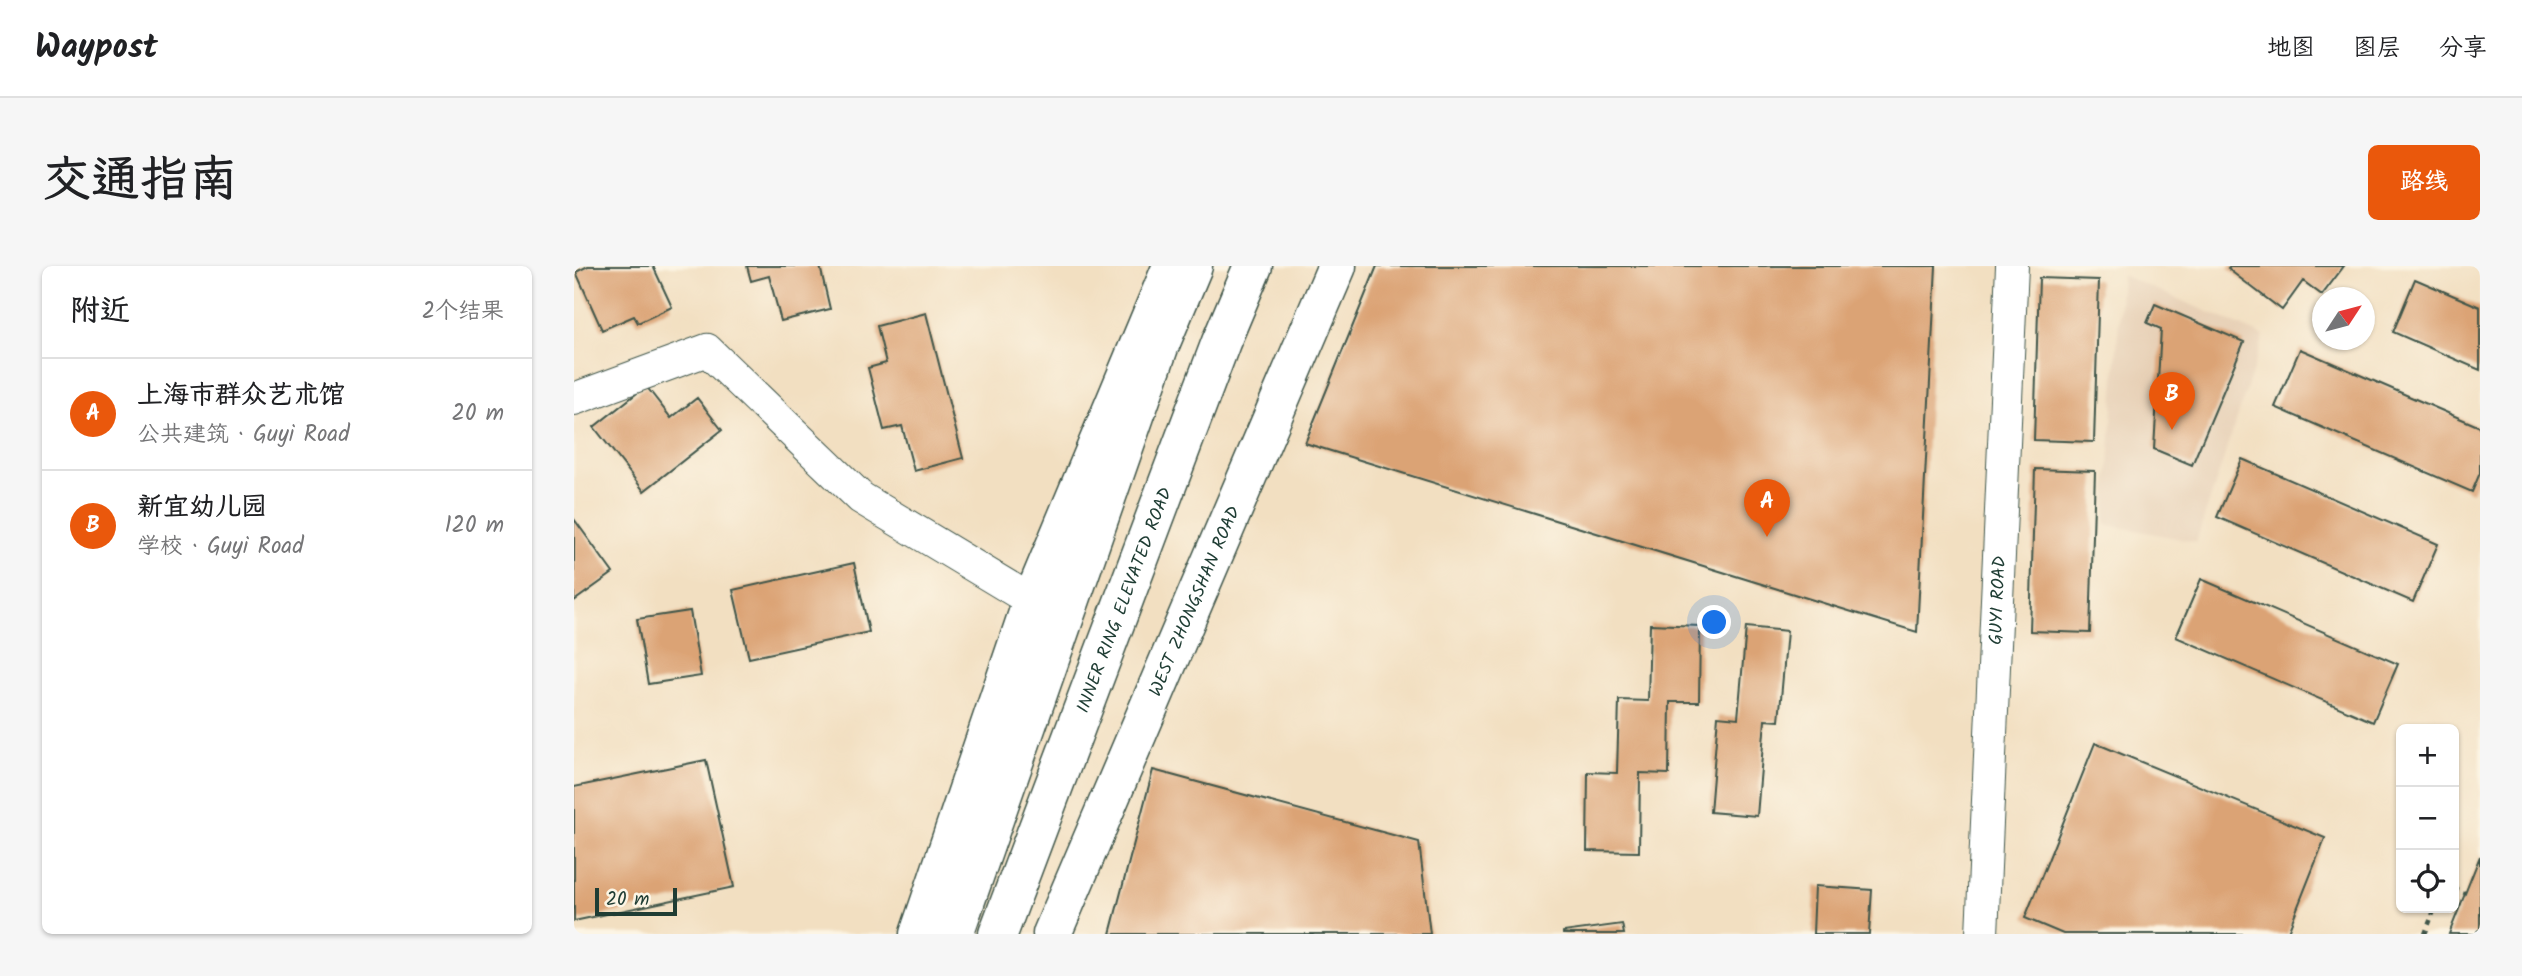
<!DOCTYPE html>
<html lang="zh">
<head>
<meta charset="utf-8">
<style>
	body { margin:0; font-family:Kalam,"LXGW WenKai TC",sans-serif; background:#f6f6f6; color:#202124 }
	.controls { position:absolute; right:21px; bottom:21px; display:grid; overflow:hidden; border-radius:10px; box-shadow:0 2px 5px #0004 }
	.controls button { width:63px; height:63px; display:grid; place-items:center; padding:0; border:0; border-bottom:2px solid #e0e0e0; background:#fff; color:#202124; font:35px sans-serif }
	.compass { position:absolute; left:1738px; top:21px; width:63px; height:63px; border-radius:50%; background:#fff; box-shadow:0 2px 5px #0004; rotate:54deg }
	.scale { position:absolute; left:21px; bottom:18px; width:82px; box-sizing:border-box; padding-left:7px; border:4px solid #1f3d34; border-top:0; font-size:19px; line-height:24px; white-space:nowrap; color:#1f3d34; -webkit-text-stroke:5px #fcf5e5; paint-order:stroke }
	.you { position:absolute; left:1141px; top:357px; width:24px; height:24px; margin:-18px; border:5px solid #fff; border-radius:50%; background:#1a73e8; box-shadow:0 0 0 10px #1a73e833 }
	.badge { display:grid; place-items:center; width:46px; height:46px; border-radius:50%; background:#ea580c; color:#fff; font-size:23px; font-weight:700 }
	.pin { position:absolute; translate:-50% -58px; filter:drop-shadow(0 2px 4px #0008) }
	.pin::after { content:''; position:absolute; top:37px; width:24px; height:21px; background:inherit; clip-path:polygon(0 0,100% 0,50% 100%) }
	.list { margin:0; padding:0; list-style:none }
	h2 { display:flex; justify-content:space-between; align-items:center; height:91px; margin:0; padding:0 28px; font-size:30px }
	h2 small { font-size:23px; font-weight:400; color:#757577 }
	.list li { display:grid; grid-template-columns:46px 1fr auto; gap:21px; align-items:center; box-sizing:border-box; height:112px; padding:0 28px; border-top:2px solid #e0e0e0 }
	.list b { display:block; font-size:26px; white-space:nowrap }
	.list p { margin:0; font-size:23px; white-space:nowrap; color:#757577 }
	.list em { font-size:23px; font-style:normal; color:#757577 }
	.icon { flex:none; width:38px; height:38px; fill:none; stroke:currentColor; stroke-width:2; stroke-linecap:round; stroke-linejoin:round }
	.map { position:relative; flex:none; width:1906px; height:668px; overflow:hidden; border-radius:10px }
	header { display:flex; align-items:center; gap:42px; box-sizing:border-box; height:98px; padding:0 35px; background:#fff; border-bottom:2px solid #e0e0e0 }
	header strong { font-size:33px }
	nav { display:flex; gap:38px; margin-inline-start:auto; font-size:24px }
	.intro { display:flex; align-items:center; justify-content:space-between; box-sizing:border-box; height:168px; padding:0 42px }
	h1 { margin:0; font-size:49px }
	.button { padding:18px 32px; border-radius:10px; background:#ea580c; color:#fff; font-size:24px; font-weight:700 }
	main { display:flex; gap:42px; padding:0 42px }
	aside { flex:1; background:#fff; border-radius:10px; box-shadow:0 2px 5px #0004 }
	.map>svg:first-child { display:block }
	.built { fill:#e7d0b6 }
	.building { fill:#dba374 }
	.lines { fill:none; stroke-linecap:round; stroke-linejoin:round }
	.minor-casing { stroke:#3f5549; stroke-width:34 }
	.major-casing { stroke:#3f5549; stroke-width:41 }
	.highway-casing { stroke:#3f5549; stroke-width:41 }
	.path { stroke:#3f5549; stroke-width:4.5; stroke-dasharray:5 5; stroke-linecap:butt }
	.minor { stroke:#fff; stroke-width:32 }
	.major { stroke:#fff; stroke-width:38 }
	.highway { stroke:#fff; stroke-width:38 }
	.rail-casing { stroke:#1f3d34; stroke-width:8 }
	.rail { stroke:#fcf5e5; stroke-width:5; stroke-dasharray:16; stroke-linecap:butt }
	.labels { text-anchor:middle; stroke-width:5; stroke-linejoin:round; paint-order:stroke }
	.street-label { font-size:18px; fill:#1f3d34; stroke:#fcf5e5 }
</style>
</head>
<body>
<header>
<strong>Waypost</strong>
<nav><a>地图</a><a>图层</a><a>分享</a></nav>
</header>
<div class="intro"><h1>交通指南</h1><a class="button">路线</a></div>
<main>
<aside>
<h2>附近<small>2个结果</small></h2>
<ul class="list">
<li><span class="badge">A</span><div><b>上海市群众艺术馆</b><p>公共建筑 · Guyi Road</p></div><em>20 m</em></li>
<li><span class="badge">B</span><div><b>新宜幼儿园</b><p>学校 · Guyi Road</p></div><em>120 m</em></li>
</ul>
</aside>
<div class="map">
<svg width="1906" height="668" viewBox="0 0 1906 668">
	<rect width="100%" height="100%" fill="#fcf5e5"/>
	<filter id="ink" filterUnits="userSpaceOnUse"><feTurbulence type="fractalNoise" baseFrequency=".0143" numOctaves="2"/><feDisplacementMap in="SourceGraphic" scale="14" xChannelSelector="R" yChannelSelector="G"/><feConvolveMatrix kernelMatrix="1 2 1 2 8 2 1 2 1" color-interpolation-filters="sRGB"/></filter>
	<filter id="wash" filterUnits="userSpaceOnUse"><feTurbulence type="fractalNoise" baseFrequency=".00686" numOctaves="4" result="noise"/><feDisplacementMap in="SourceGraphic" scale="28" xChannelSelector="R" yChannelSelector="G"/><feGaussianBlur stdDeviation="1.57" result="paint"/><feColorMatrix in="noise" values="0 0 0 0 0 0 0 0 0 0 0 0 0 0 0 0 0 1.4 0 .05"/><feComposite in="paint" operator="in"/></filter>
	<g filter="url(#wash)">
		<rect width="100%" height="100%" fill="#f2dfc1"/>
		<!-- built -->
		<path class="built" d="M1548,9L1690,70L1622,276L1531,258Z"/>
		<g id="blocks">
			<!-- building -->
			<path class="building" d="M14,0H79L98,41L64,57L60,50L28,64L2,6Z
				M173,0H246L256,43L207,55L195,10L177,15Z
				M803,0H1362L1343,366L731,177Z
				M1657,0H1770L1748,29L1729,15L1708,44L1654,3Z
				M1465,12L1525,14L1520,176L1460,174Z
				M1841,13L1906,41V104L1819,66Z
				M1581,38L1670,76L1618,199L1580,183L1587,63L1573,57Z
				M352,47L389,192L340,205L328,160L310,164L294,102L312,97L303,60Z
				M1726,83L1906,161V207L1898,226L1701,141Z
				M72,120L97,152L123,132L148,164L70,225L20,161Z
				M1668,193L1864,278L1839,336L1643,251Z
				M1461,203L1521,205L1516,367L1456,365Z
				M0,253L39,307L0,335Z
				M280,297L295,366L175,392L159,324Z
				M1627,313L1824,398L1799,456L1602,371Z
				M116,345L127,410L74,418L63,353Z
				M1076,358L1126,360L1125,436H1096L1095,508L1066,507L1065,586L1013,585L1014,506L1043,507L1045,434L1074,435Z
				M1172,361L1213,365L1205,455L1191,454L1183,550L1136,546L1144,450L1164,452Z
				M1521,477L1751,572L1713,668H1489L1451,652Z
				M132,494L160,621L0,655V521Z
				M579,504L845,576L856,668H536Z
				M1906,590V668H1875Z
				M1241,620L1298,624L1295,668H1239Z
				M1048,658L1050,668H989V666Z"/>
		</g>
	</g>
	<g filter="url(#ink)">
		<use href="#blocks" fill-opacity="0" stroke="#3f5549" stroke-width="2"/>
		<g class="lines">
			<!-- minor casing -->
			<g class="minor-casing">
				<g id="minor">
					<path d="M0,133L133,84L287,232L458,335"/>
					<path id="s1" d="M1408,668L1438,0"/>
				</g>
			</g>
			<!-- major casing -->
			<g class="major-casing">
				<g id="major">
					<path d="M345,668L458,335L598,0"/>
					<path id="s2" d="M478,668L763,0"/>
				</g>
			</g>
			<!-- highway casing -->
			<g class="highway-casing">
				<g id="highway">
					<path d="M380,668L585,81L619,0"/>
					<path id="s3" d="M424,668L647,76L679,0"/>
				</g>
			</g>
			<!-- path -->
			<path class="path" d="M1880,623L1891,627
				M1851,668L1861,642"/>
			<!-- minor -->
			<use href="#minor" class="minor"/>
			<!-- major -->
			<use href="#major" class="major"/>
			<!-- highway -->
			<use href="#highway" class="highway"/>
			<!-- rail casing -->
			<g class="rail-casing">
				<path id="rail" d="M1906,668V667"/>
			</g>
			<!-- rail -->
			<use href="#rail" class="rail"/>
		</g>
	</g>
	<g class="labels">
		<!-- street labels -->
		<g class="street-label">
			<text dy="6" stroke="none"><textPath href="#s3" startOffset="357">INNER RING ELEVATED ROAD</textPath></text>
			<text dy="6" stroke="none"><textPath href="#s2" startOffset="362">WEST ZHONGSHAN ROAD</textPath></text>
			<text dy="6" stroke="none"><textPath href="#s1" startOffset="334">GUYI ROAD</textPath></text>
		</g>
	</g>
</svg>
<div class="controls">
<button>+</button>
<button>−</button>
<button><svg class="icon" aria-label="locate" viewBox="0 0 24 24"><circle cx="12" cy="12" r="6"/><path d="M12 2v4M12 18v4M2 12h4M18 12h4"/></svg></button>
</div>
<svg class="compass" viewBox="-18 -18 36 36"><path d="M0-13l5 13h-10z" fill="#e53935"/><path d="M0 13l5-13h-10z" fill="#757577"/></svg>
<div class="scale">20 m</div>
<div class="you"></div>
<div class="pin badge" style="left:1193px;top:271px">A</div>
<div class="pin badge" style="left:1598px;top:164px">B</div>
</div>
</main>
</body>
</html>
